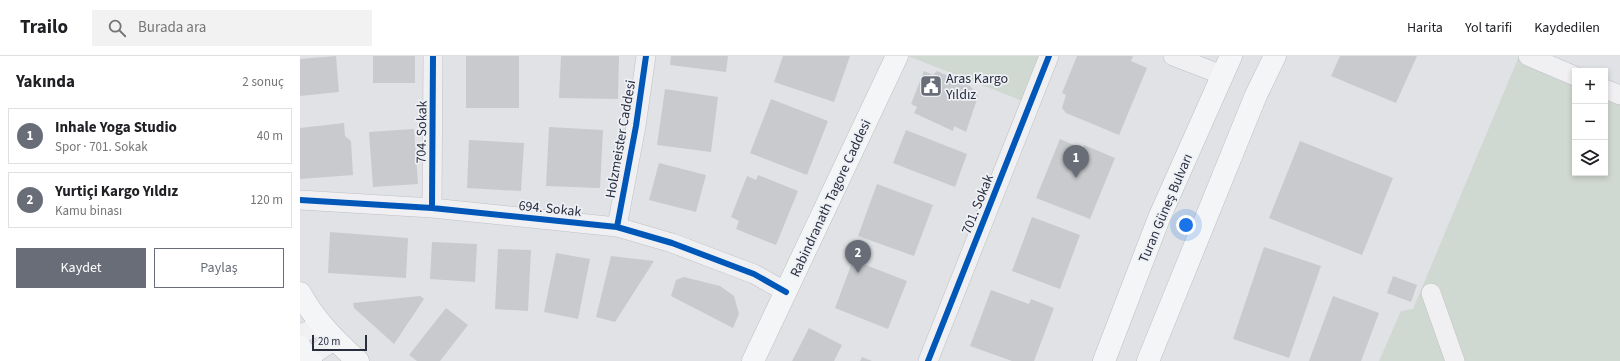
<!DOCTYPE html>
<html lang="tr">
<head>
<meta charset="utf-8">
<style>
	body { margin:0; font-family:"Source Sans 3",sans-serif; background:#f2f2f2; color:#202124 }
	.controls { position:absolute; right:12px; top:12px; display:grid; overflow:hidden; border-radius:0px; box-shadow:0 2px 6px #0003 }
	.controls button { width:36px; height:36px; display:grid; place-items:center; padding:0; border:0; border-bottom:1px solid #e0e0e0; background:#fff; color:#202124; font:20px sans-serif }
	.scale { position:absolute; left:12px; bottom:10px; width:55px; box-sizing:border-box; padding-left:4px; border:2px solid #282e3e; border-top:0; font-size:11px; line-height:14px; white-space:nowrap; color:#282e3e; -webkit-text-stroke:3px #eef0f5; paint-order:stroke }
	.you { position:absolute; left:886px; top:169px; width:14px; height:14px; margin:-10px; border:3px solid #fff; border-radius:50%; background:#1a73e8; box-shadow:0 0 0 6px #1a73e833 }
	.badge { display:grid; place-items:center; width:26px; height:26px; border-radius:50%; background:#686d78; color:#fff; font-size:13px; font-weight:700 }
	.pin { position:absolute; translate:-50% -33px; filter:drop-shadow(0 1px 2px #0008) }
	.pin::after { content:''; position:absolute; top:21px; width:14px; height:12px; background:inherit; clip-path:polygon(0 0,100% 0,50% 100%) }
	.list { margin:0; padding:0; list-style:none }
	h2 { display:flex; justify-content:space-between; align-items:center; height:52px; margin:0; padding:0 16px; font-size:17px }
	h2 small { font-size:13px; font-weight:400; color:#757577 }
	.list li { display:grid; grid-template-columns:26px 1fr auto; gap:12px; align-items:center; box-sizing:border-box; height:56px; margin:0 8px 8px; padding:0 8px; border:1px solid #e0e0e0; border-radius:0px }
	.list b { display:block; font-size:15px; white-space:nowrap }
	.list p { margin:0; font-size:13px; white-space:nowrap; color:#757577 }
	.list em { font-size:13px; font-style:normal; color:#757577 }
	.actions { display:flex; gap:8px; padding:12px 16px }
	.actions a { flex:1; padding:9px 0; border:1px solid #686d78; border-radius:0px; text-align:center; font-size:14px; color:#686d78 }
	.actions .main { background:#686d78; color:#fff }
	.icon { flex:none; width:22px; height:22px; fill:none; stroke:currentColor; stroke-width:2; stroke-linecap:round; stroke-linejoin:round }
	.map { position:relative; flex:none; width:1320px; height:305px; overflow:hidden }
	header { display:flex; align-items:center; gap:24px; box-sizing:border-box; height:56px; padding:0 20px; background:#fff; border-bottom:1px solid #e0e0e0 }
	header strong { font-size:19px }
	nav { display:flex; gap:22px; margin-inline-start:auto; font-size:14px }
	.search { width:280px; height:36px; background:#f2f2f2; display:flex; align-items:center; gap:10px; box-sizing:border-box; padding:0 14px; border-radius:0px; color:#757577; font-size:15px }
	main { display:flex }
	aside { flex:1; background:#fff }
	.map>svg:first-child { display:block }
	.green { fill:#d0d9d1 }
	.building { fill:#c9cacd }
	.lines { fill:none; stroke-linecap:round; stroke-linejoin:round }
	.minor-casing { stroke:#bec0c3; stroke-width:20 }
	.major-casing { stroke:#bdbfc3; stroke-width:23 }
	.minor { stroke:#f0f0f2; stroke-width:19 }
	.major { stroke:#f4f5f6; stroke-width:22 }
	.cycleway-casing { stroke:#eef0f5; stroke-width:8 }
	.cycleway { stroke:#0057b8; stroke-width:6 }
	.labels { text-anchor:middle; stroke-width:3.5; stroke-linejoin:round; paint-order:stroke }
	.poi-label { font-size:14px; fill:#282e3e; stroke:#eef0f5; text-anchor:start }
	.street-label { font-size:14px; fill:#282e3e; stroke:#eef0f5 }
</style>
</head>
<body>
<header>
<strong>Trailo</strong>
<div class="search"><svg class="icon" aria-label="search" viewBox="0 0 24 24"><circle cx="10" cy="10" r="6"/><path d="M15 15l6 6"/></svg>Burada ara</div>
<nav><a>Harita</a><a>Yol tarifi</a><a>Kaydedilen</a></nav>
</header>
<main>
<aside>
<h2>Yakında<small>2 sonuç</small></h2>
<ul class="list">
<li><span class="badge">1</span><div><b>Inhale Yoga Studio</b><p>Spor · 701. Sokak</p></div><em>40 m</em></li>
<li><span class="badge">2</span><div><b>Yurtiçi Kargo Yıldız</b><p>Kamu binası</p></div><em>120 m</em></li>
</ul>
<div class="actions"><a class="main">Kaydet</a><a>Paylaş</a></div>
</aside>
<div class="map">
<svg width="1320" height="305" viewBox="0 0 1320 305">
	<rect width="100%" height="100%" fill="#e0e2e5"/>
	<!-- green -->
	<path class="green" d="M608,0H749L730,48Z
		M1219,0L1275,20V117H1305V33L1320,39V305H1079L1101,255L1113,253Z"/>
	<!-- building -->
	<path class="building" d="M36,0L39,36L0,40V3Z
		M73,0H115V27H73Z
		M166,0H219V52H166Z
		M261,0H319L318,43L259,42Z
		M371,0H428L426,16L370,9Z
		M483,0H550L534,46L474,26Z
		M777,0H833L831,5L847,12L819,79L766,57L762,52L766,39L762,37Z
		M1040,0H1117L1096,47L1031,20Z
		M624,15L633,19L637,15L670,30L678,40L666,76L654,70L653,75L614,57L617,51L611,48Z
		M365,33L418,41L411,96L357,89Z
		M471,43L528,65L507,119L450,97Z
		M44,67L45,80L51,85L53,119L0,123V72Z
		M249,71L303,74L300,132L246,130Z
		M114,73L118,128L73,131L69,76Z
		M606,74L667,98L655,131L593,107Z
		M760,83L783,93L784,89L815,102L790,163L736,142Z
		M169,84L224,87L221,135L167,132Z
		M1000,85L1093,122L1062,199L969,162Z
		M359,107L406,119L396,156L349,144Z
		M458,119L498,135L476,189L436,173L439,165L431,161L447,120L456,124Z
		M577,128L633,149L614,200L558,180Z
		M732,161L780,179L760,233L712,215Z
		M30,176L108,182L106,222L28,217Z
		M132,186L177,188L175,226L130,223Z
		M964,191L1021,210L989,302L933,283Z
		M198,193L231,194L228,255L195,253Z
		M256,197L290,203L278,263L244,256Z
		M311,200L354,205L315,266L296,261Z
		M553,204L607,225L588,273L535,252Z
		M1093,220L1117,229L1111,246L1087,237Z
		M384,221L420,230L434,240L439,258L433,272L371,240L376,224Z
		M691,234L729,248L731,243L754,252L734,305H712L670,290Z
		M120,240L124,243L94,288L54,252L53,247Z
		M1033,240L1079,257L1061,305H1009Z
		M146,252L168,269L140,305H117L109,299Z
		M509,272L542,289L534,305H492Z
		M562,301L572,305H560Z"/>
	<g class="lines">
		<!-- minor casing -->
		<g class="minor-casing">
			<path id="minor" d="M873,0L922,19
				M1228,0L1275,20
				M1305,33L1320,39
				M0,144L132,152L317,171L372,187L454,218L486,236
				M132,152L133,0
				M317,171L336,70L346,0
				M1131,237L1155,305
				M0,278L22,269
				M4,305L35,284
				M628,305L749,0"/>
		</g>
		<!-- major casing -->
		<g class="major-casing">
			<path id="major" d="M0,237C14,263 35,285 58,305
				M0,291L8,303L11,305
				M453,305L597,0
				M804,305L859,162L931,0
				M848,305L956,39L975,0"/>
		</g>
		<!-- minor -->
		<use href="#minor" class="minor"/>
		<!-- major -->
		<use href="#major" class="major"/>
		<!-- cycleway casing -->
		<g class="cycleway-casing">
			<path id="cycleway" d="M0,144L132,152L317,171L372,187L454,218L486,236
				M132,152L133,0
				M317,171L336,70L346,0
				M628,305L749,0"/>
		</g>
		<!-- cycleway -->
		<use href="#cycleway" class="cycleway"/>
	</g>
	<!-- icons -->
	<defs>
		<g id="civic-square" transform="scale(1.15)"><rect x="-9" y="-9" width="18" height="18" rx="4" fill="#686d78" stroke="#eef0f5"/><path d="M-.6-6.5H3V-4.5H.6V-3L4-1V1h2V6H-6V1h2V-1L-.6-3ZM-1.2 2.5V6h2.4V2.5Z" fill="#fff"/></g>
	</defs>
	<g fill-rule="evenodd">
		<use href="#civic-square" x="631" y="30"/>
	</g>
	<g class="labels">
		<!-- poi labels -->
		<g class="poi-label">
			<text x="646" y="27">Aras Kargo<tspan x="646" dy="16">Yıldız</tspan></text>
		</g>
		<!-- street labels -->
		<g class="street-label">
			<text transform="translate(121 76) rotate(-89)" y="5">704. Sokak</text>
			<text transform="translate(320 83) rotate(-80)" y="5">Holzmeister Caddesi</text>
			<text transform="translate(530 142) rotate(-65)" y="5">Rabindranath Tagore Caddesi</text>
			<text transform="translate(677 148) rotate(-68)" y="5">701. Sokak</text>
			<text transform="translate(250 152) rotate(6)" y="5">694. Sokak</text>
			<text transform="translate(865 152) rotate(-67)" y="5">Turan Güneş Bulvarı</text>
		</g>
	</g>
</svg>
<div class="controls">
<button>+</button>
<button>−</button>
<button><svg class="icon" aria-label="layers" viewBox="0 0 24 24"><path d="M12 4l9 5-9 5-9-5zM3 14l9 5 9-5"/></svg></button>
</div>
<div class="scale">20 m</div>
<div class="you"></div>
<div class="pin badge" style="left:776px;top:122px">1</div>
<div class="pin badge" style="left:558px;top:217px">2</div>
</div>
</main>
</body>
</html>
